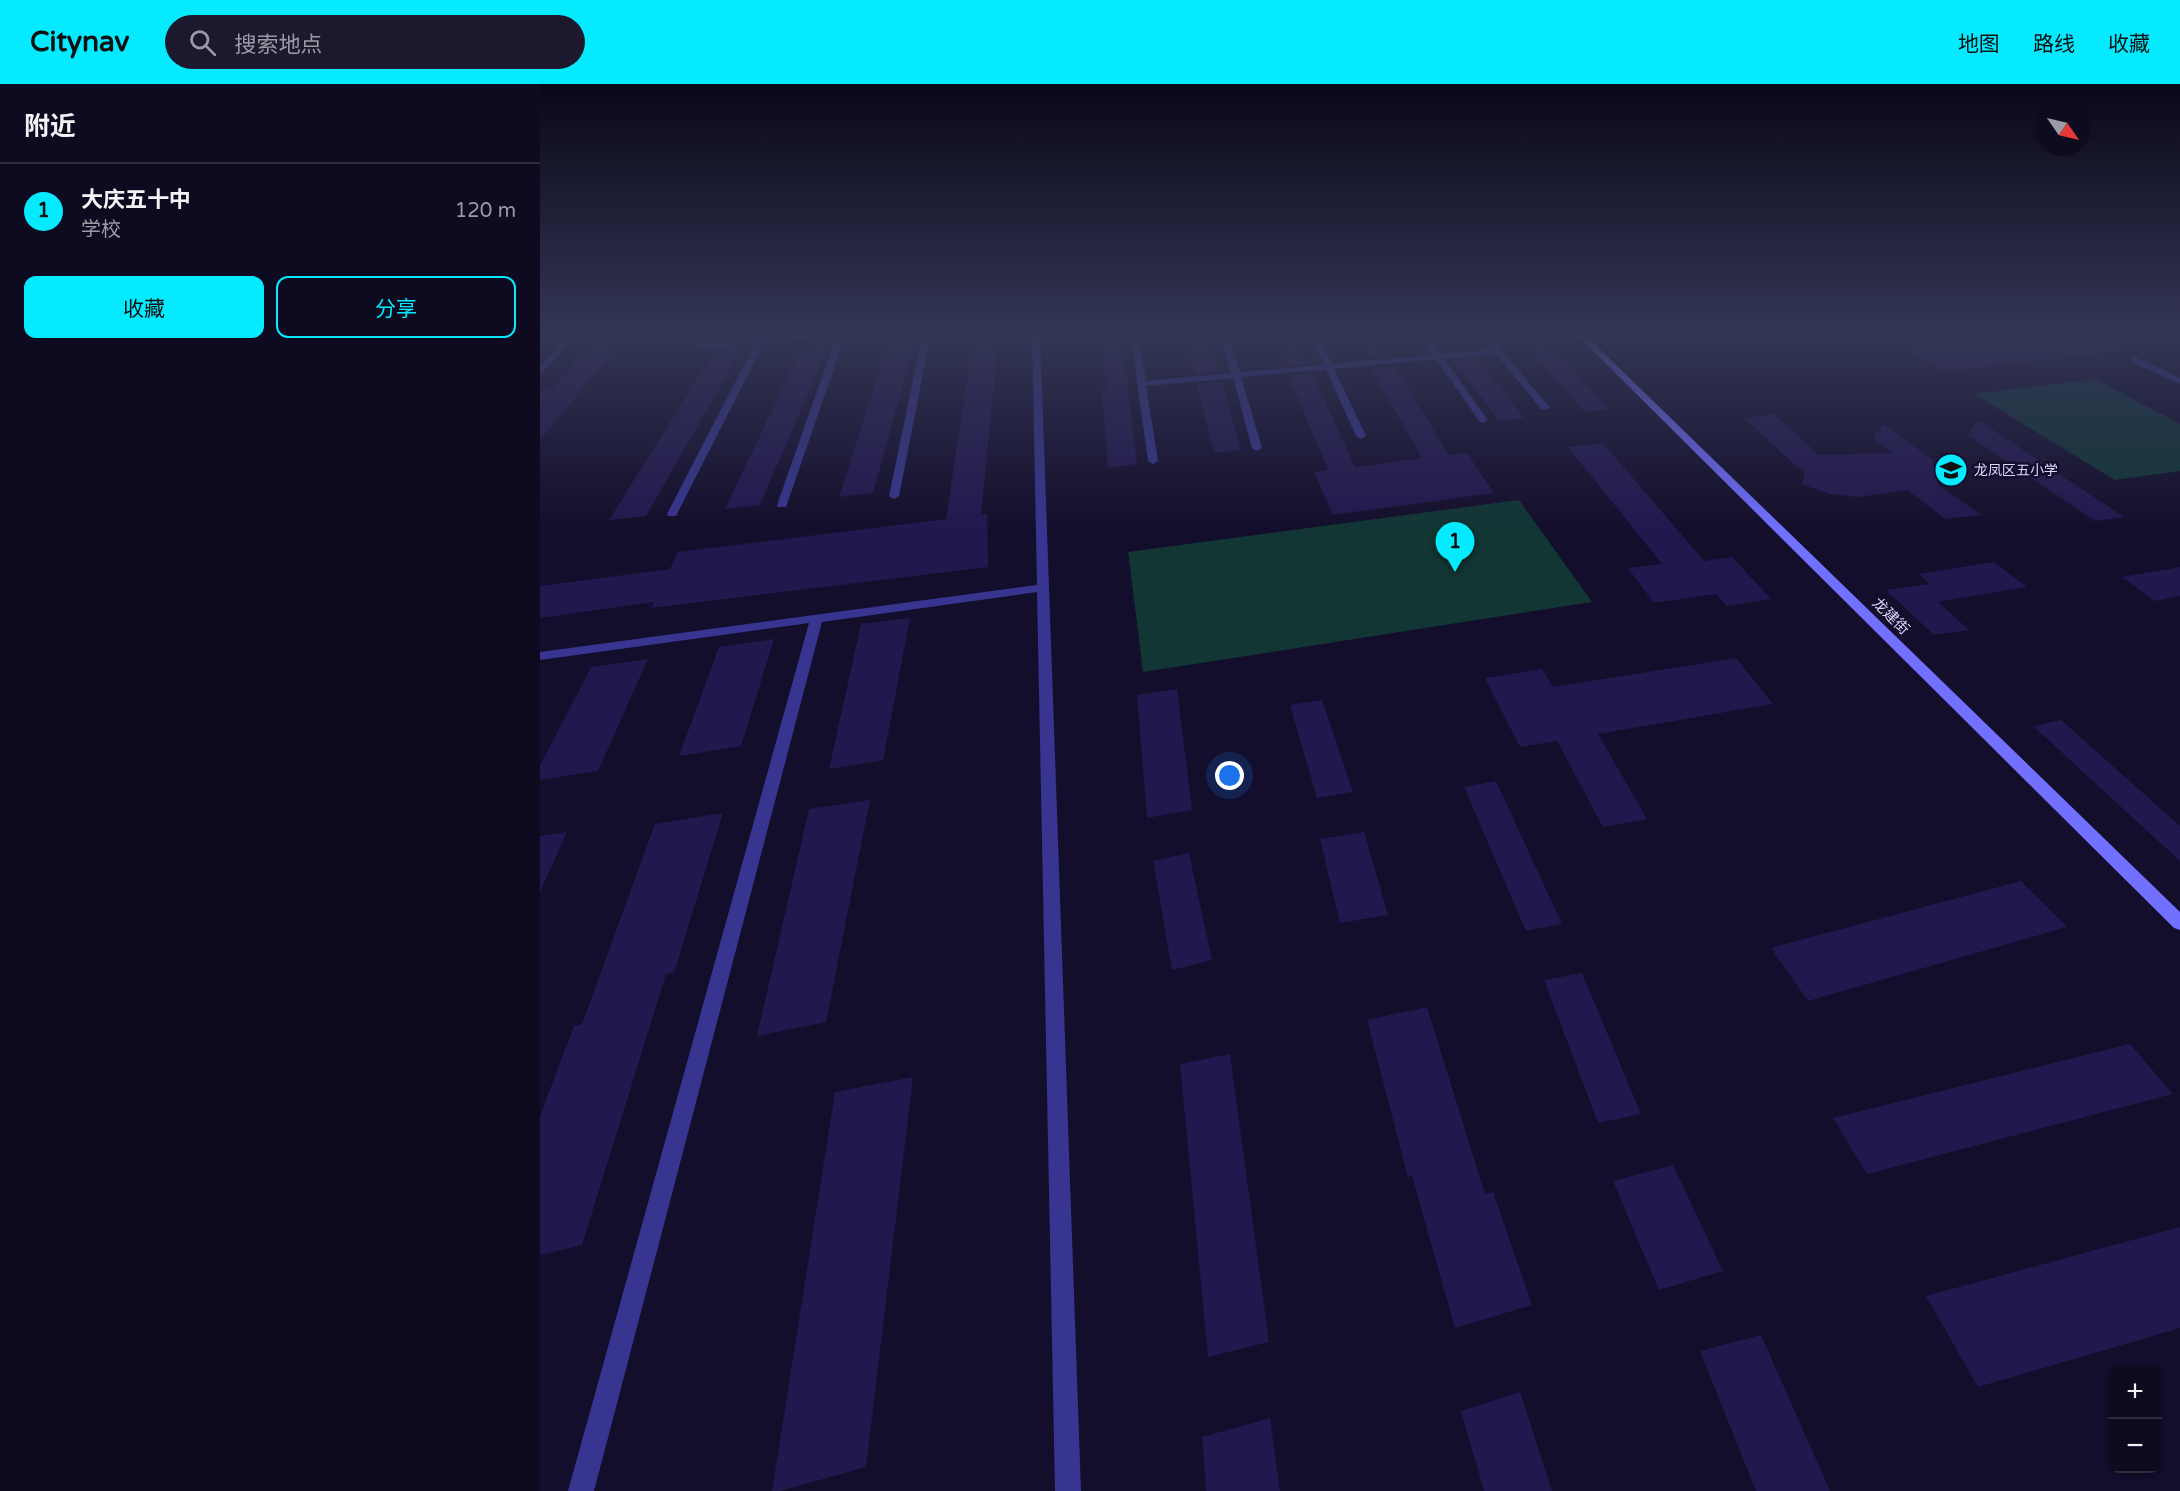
<!DOCTYPE html>
<html lang="zh">
<head>
<meta charset="utf-8">
<style>
	body { margin:0; font-family:"Varela Round","Noto Sans SC",sans-serif; background:#1c182d; color:#f1f3f6 }
	.controls { position:absolute; right:18px; bottom:18px; display:grid; overflow:hidden; border-radius:12px; box-shadow:0 2px 4px #0004 }
	.controls button { width:54px; height:54px; display:grid; place-items:center; padding:0; border:0; border-bottom:2px solid #2e2b3e; background:#0e0a20; color:#f1f3f6; font:30px sans-serif }
	.compass { position:absolute; left:1496px; top:18px; width:54px; height:54px; border-radius:50%; background:#0e0a20; box-shadow:0 2px 4px #0004; rotate:124deg }
	.you { position:absolute; left:690px; top:692px; width:21px; height:21px; margin:-15px; border:4px solid #fff; border-radius:50%; background:#1a73e8; box-shadow:0 0 0 9px #1a73e833 }
	.badge { display:grid; place-items:center; width:39px; height:39px; border-radius:50%; background:#05eaff; color:#111; font-size:20px; font-weight:700 }
	.pin { position:absolute; translate:-50% -50px; filter:drop-shadow(0 2px 3px #0008) }
	.pin::after { content:''; position:absolute; top:32px; width:21px; height:18px; background:inherit; clip-path:polygon(0 0,100% 0,50% 100%) }
	.list { margin:0; padding:0; list-style:none }
	h2 { display:flex; justify-content:space-between; align-items:center; height:78px; margin:0; padding:0 24px; font-size:26px }
	h2 small { font-size:20px; font-weight:400; color:#9b9aa5 }
	.list li { display:grid; grid-template-columns:39px 1fr auto; gap:18px; align-items:center; box-sizing:border-box; height:96px; padding:0 24px; border-top:2px solid #2e2b3e }
	.list b { display:block; font-size:22px; white-space:nowrap }
	.list p { margin:0; font-size:20px; white-space:nowrap; color:#9b9aa5 }
	.list em { font-size:20px; font-style:normal; color:#9b9aa5 }
	.actions { display:flex; gap:12px; padding:18px 24px }
	.actions a { flex:1; padding:14px 0; border:2px solid #05eaff; border-radius:12px; text-align:center; font-size:21px; color:#05eaff }
	.actions .main { background:#05eaff; color:#111 }
	.icon { flex:none; width:33px; height:33px; fill:none; stroke:currentColor; stroke-width:2; stroke-linecap:round; stroke-linejoin:round }
	.map { position:relative; flex:none; width:1640px; height:1407px; overflow:hidden }
	header { display:flex; align-items:center; gap:36px; box-sizing:border-box; height:84px; padding:0 30px; background:#05eaff; color:#111 }
	header strong { font-size:28px }
	nav { display:flex; gap:33px; margin-inline-start:auto; font-size:21px }
	.search { width:420px; height:54px; background:#1c182d; display:flex; align-items:center; gap:15px; box-sizing:border-box; padding:0 21px; border-radius:33px; color:#9b9aa5; font-size:22px }
	main { display:flex }
	aside { flex:1; background:#0e0a20 }
	.map>svg:first-child { display:block }
	.green { fill:#113634 }
	.building { fill:#22184e }
	.lines { fill:none; stroke-linecap:round; stroke-linejoin:round }
	.street { fill:#37358f; fill-rule:evenodd }
	.secondary { fill:#7170ff; fill-rule:evenodd }
	.labels { text-anchor:middle; stroke-width:5; stroke-linejoin:round; paint-order:stroke }
	.far-poi-label { font-size:14px; fill:#dcd9ff; stroke:#130e2b; text-anchor:start }
	.street-label { font-size:15px; fill:#dcd9ff; stroke:#130e2b }
</style>
</head>
<body>
<header>
<strong>Citynav</strong>
<div class="search"><svg class="icon" aria-label="search" viewBox="0 0 24 24"><circle cx="10" cy="10" r="6"/><path d="M15 15l6 6"/></svg>搜索地点</div>
<nav><a>地图</a><a>路线</a><a>收藏</a></nav>
</header>
<main>
<aside>
<h2>附近<small></small></h2>
<ul class="list">
<li><span class="badge">1</span><div><b>大庆五十中</b><p>学校</p></div><em>120 m</em></li>
</ul>
<div class="actions"><a class="main">收藏</a><a>分享</a></div>
</aside>
<div class="map">
<svg width="1640" height="1407" viewBox="0 0 1640 1407">
	<rect width="100%" height="100%" fill="#130e2b"/>
	<!-- green -->
	<path class="green" d="M1555,295L1640,340V387L1575,396L1434,310Z
		M979,416L1052,518L603,588L588,468Z"/>
	<!-- building -->
	<path class="building" d="M60,248H90L0,356V307L11,306Z
		M434,248H459L441,431L447,430L448,483L111,524L114,518L0,534V502L130,485L138,468L406,435Z
		M561,248H581L597,380L568,384L562,306L566,305Z
		M644,248H666L678,288L655,290Z
		M733,248H754L768,280L747,282Z
		M813,248H834L849,273L828,274Z
		M988,248H997L1069,325L1045,328L980,255Z
		M1339,248H1634L1635,261L1402,288Z
		M376,252L333,409L299,413L350,254Z
		M290,259L220,421L185,425L263,261Z
		M203,263L106,432L69,436L176,265Z
		M937,274L984,334L959,337L914,276Z
		M854,281L909,371L927,369L954,409L793,431L774,388L788,386L750,296L753,295L751,291L772,289L815,383L882,374L831,285Z
		M681,297L701,366L674,369L657,302V300Z
		M1234,330L1279,371L1353,369L1333,354L1343,340L1392,375L1398,401L1442,431L1405,435L1368,406L1318,413L1290,410L1261,400L1265,390L1204,334Z
		M1438,336L1584,433L1555,437L1428,351Z
		M1063,359L1164,477L1192,473L1231,515L1187,522L1176,510L1114,519L1088,484L1122,480L1028,363Z
		M1454,478L1487,503L1398,518L1429,546L1394,551L1346,506L1390,500L1379,490Z
		M1640,483V512L1615,517L1582,493Z
		M370,534L343,676L289,685L321,540Z
		M234,555L201,662L139,672L179,563Z
		M1196,574L1233,620L1058,650L1107,735L1063,743L1017,657L980,663L945,594L1002,585L1013,603Z
		M108,575L58,687L0,696V682L51,583Z
		M637,605L652,726L607,734L597,611Z
		M782,616L813,708L777,714L750,621Z
		M1521,636L1640,742V777L1493,642Z
		M956,697L1022,840L986,847L924,703Z
		M330,716L286,938L217,952L269,725Z
		M183,729L134,889L126,890L42,1161L0,1171V1032L34,942L42,940L115,740Z
		M27,748L0,808V752Z
		M824,748L848,831L800,839L780,755Z
		M649,769L672,876L632,886L613,777Z
		M1481,797L1527,843L1268,917L1231,864Z
		M1042,889L1101,1030L1058,1039L1004,896Z
		M887,923L945,1110L953,1108L992,1221L915,1244L872,1092L868,1093L827,936Z
		M1590,960L1633,1010L1327,1090L1293,1034Z
		M690,970L729,1258L668,1273L640,980Z
		M373,993L326,1383L240,1407H232L295,1008Z
		M1133,1081L1183,1187L1119,1206L1073,1097Z
		M1640,1143V1244L1438,1303L1386,1212Z
		M1221,1251L1290,1407H1216L1160,1267Z
		M980,1308L1012,1407H944L921,1327Z
		M730,1334L740,1407H666L662,1353Z"/>
	<g class="lines">
		<!-- street -->
		<path class="street" d="M32,248H40L0,290V282Z
			M221,248H229L226,254L298,248H331L305,252L246,423H238L237,421L296,253L224,259L137,430L136,432H128L127,430L215,260L156,264L152,262L156,260L218,255Z
			M383,248H391L359,412L354,415L349,412Z
			M492,248H500L541,1407H515L497,508L282,538L54,1407H28L269,539L0,576V568L497,501Z
			M590,248H598L606,297L691,289L680,248H688L700,288L784,281L769,248H777L792,280L893,271L877,248H885L901,270L953,265L939,248H947L1010,324L1002,326L956,270L904,275L948,336L943,339L940,338L896,275L794,285L826,352L821,355L816,352L786,285L701,293L722,364L717,367L712,364L693,294L606,302L618,377L613,380L608,377Z
			M1590,273H1596L1640,294V300L1590,277Z"/>
		<!-- secondary -->
		<path class="secondary" d="M1034,248H1042L1640,828V846L1634,844Z"/>
	</g>
	<!-- sky -->
	<linearGradient id="sky" x2="0" y2="1"><stop stop-color="#0a0818"/><stop offset="0.56" stop-color="#333655"/><stop offset="1" stop-color="#333655" stop-opacity="0"/></linearGradient>
	<rect width="1640" height="445" fill="url(#sky)"/>
	<!-- icons -->
	<defs>
		<g id="school-disc" transform="scale(1.725)"><circle r="9.5" fill="#05eaff" stroke="#130e2b"/><path d="M0-5L7-2L0 1L-7-2ZM-4 1L0 2.5L4 1V4Q0 6-4 4Z" fill="#111"/></g>
	</defs>
	<g fill-rule="evenodd">
		<use href="#school-disc" x="1411" y="386"/>
	</g>
	<g class="labels">
		<!-- far-poi labels -->
		<g class="far-poi-label">
			<text x="1434" y="391">龙凤区五小学</text>
		</g>
		<!-- street labels -->
		<g class="street-label">
			<text transform="translate(1351 532) rotate(45)" y="5">龙建街</text>
		</g>
	</g>
</svg>
<div class="controls">
<button>+</button>
<button>−</button>
</div>
<svg class="compass" viewBox="-18 -18 36 36"><path d="M0-13l5 13h-10z" fill="#e53935"/><path d="M0 13l5-13h-10z" fill="#9b9aa5"/></svg>
<div class="you"></div>
<div class="pin badge" style="left:915px;top:488px">1</div>
</div>
</main>
</body>
</html>
